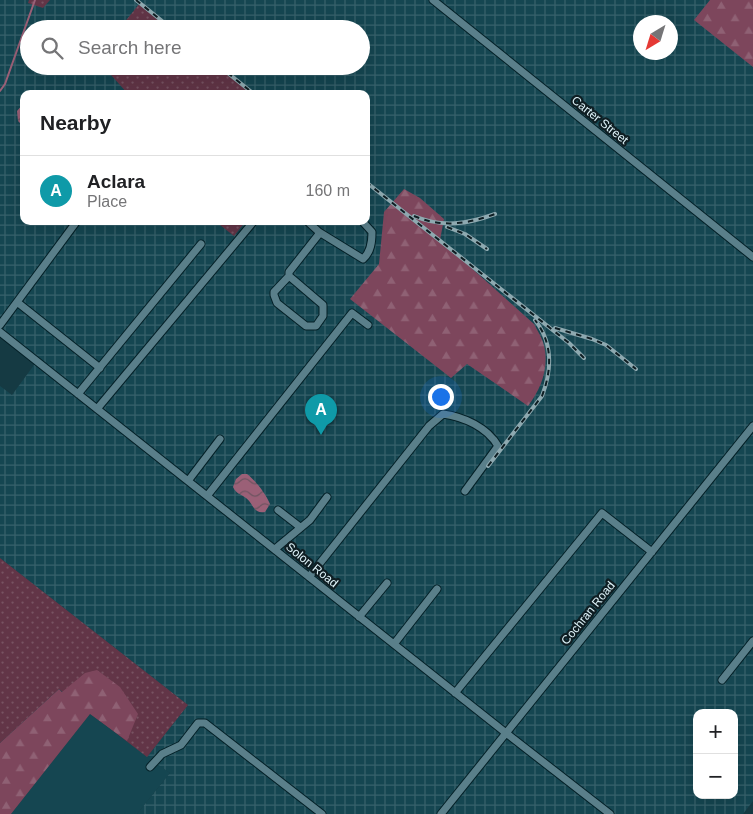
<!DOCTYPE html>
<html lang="en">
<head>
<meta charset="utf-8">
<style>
	body { margin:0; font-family:Helvetica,sans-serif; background:#f2f2f2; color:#202124 }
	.controls { position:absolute; right:15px; bottom:15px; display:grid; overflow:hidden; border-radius:10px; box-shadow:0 5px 20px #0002 }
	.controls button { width:45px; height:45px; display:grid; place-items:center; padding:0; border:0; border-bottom:1px solid #e0e0e0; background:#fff; color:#202124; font:25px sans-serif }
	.compass { position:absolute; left:633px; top:15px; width:45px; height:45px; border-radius:50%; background:#fff; box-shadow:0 5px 20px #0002; rotate:218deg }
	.you { position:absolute; left:440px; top:396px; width:18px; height:18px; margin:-12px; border:4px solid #fff; border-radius:50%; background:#1a73e8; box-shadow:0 0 0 8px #1a73e833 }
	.badge { display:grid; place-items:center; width:32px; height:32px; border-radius:50%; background:#2563eb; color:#fff; font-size:16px; font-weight:700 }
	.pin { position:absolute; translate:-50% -41px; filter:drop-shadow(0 1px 2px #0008) }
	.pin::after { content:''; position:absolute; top:26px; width:18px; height:15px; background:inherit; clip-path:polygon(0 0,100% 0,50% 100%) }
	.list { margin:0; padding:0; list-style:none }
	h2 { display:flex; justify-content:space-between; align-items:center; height:65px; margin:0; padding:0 20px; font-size:21px }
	h2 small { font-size:16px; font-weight:400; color:#757577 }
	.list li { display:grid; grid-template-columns:32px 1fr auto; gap:15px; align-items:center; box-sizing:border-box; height:70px; padding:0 20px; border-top:1px solid #e0e0e0 }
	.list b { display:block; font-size:19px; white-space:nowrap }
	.list p { margin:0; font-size:16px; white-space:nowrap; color:#757577 }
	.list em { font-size:16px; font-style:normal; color:#757577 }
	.icon { flex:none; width:28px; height:28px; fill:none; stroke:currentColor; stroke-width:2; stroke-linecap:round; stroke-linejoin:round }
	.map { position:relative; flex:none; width:753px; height:814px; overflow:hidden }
	.search { position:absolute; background:#fff; box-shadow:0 5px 20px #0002; left:20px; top:20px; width:350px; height:55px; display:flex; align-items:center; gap:12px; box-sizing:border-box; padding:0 18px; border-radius:28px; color:#757577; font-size:19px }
	.panel { position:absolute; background:#fff; box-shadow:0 5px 20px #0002; left:20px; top:90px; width:350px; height:135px; border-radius:10px }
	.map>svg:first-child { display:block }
	.built { fill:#154651 }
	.industrial { fill:url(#industrial-grid); fill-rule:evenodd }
	.grass { fill:url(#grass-dots) }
	.forest { fill:url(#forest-firs) }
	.water { fill:url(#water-waves) }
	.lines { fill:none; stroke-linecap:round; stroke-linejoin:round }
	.stream { stroke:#9b6077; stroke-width:2 }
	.minor-casing { stroke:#042027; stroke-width:9 }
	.minor { stroke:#5a7f8a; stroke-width:7 }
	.rail-casing { stroke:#8ea9b0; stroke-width:4 }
	.rail { stroke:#0f1e23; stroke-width:2; stroke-dasharray:5.5; stroke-linecap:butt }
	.labels { text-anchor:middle; stroke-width:4.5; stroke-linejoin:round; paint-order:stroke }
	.street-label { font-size:12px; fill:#dff3f9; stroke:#0f1e23 }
</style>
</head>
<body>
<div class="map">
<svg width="753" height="814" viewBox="0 0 753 814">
	<defs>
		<pattern id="industrial-grid" width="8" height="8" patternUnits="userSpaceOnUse" patternTransform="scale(1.25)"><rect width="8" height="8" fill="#154651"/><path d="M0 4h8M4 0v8" fill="none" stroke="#37616b"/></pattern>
		<pattern id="grass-dots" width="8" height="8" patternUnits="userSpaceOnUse" patternTransform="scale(1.25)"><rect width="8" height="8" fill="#623547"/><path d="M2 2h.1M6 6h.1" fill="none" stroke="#785362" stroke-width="1.8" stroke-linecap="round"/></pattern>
		<pattern id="forest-firs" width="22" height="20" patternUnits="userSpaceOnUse" patternTransform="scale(1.25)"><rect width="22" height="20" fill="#7d465c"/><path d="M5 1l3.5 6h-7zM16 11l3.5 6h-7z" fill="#8f6174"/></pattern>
		<pattern id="water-waves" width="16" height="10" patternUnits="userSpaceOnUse" patternTransform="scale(1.25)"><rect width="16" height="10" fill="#9b6077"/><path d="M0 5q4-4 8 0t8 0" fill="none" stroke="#6f5461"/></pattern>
	</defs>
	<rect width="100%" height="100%" fill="#153a43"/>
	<!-- built -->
	<path class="built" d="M90,714L170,773L137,814H11Z"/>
	<!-- industrial -->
	<path class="industrial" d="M0,0H753V801L743,814H137L170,773L147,757L188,705L0,558V386L12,395L37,361L0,332ZM640,22H670V52H640ZM29,29H361V66H29ZM24,94H366V221H24ZM697,713H734V795H697Z"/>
	<!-- grass -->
	<path class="grass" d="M29,0H50L43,8L28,3Z
		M140,3L172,29H119Z
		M103,66H219L254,94H128Z
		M215,221H246L234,236Z
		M0,558L188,705L147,757L59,689L0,743Z"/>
	<!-- forest -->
	<path class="forest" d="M710,0H753V67L694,20Z
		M404,189L420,198L444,219L440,240L534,324C537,330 541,336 543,342C550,365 542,388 528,406L467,364L451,378L350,299L379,264L384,212Z
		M97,670L120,687L138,714L127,741L90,714L11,814H0V743L59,689L62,692L85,673Z"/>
	<!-- water -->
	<path class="water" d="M23,104L24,105V127L18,121L17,111Z
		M242,474H247C256,481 266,494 270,504L265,512C253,514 254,504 246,498C241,494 236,494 233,487L236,479Z"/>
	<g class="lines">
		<!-- stream -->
		<path class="stream" d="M0,91L5,84L35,0"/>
		<!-- minor casing -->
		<g class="minor-casing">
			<path id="minor" d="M433,0L753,257
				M319,232L363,259C371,252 372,242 372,232L362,221
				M289,276L323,305V316L316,326H306L277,303L274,295V292L289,276V272L319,234V232L307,221
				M17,302L100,368
				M0,325L77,221
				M0,332L506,733L610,814
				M78,394L201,244
				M97,409L254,221
				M188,481L220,439
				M207,496L352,313L368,325
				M278,510L300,527
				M275,549L310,520L327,497
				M309,577L429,426L443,414C464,417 487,427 498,446L465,491
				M359,617L387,583
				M394,644L437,589
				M722,680L753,641
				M455,693L602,513L652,552
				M150,767L162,754L181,745L198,723H205L322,814
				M441,814L753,426"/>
		</g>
		<!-- minor -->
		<use href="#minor" class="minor"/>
		<!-- rail casing -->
		<g class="rail-casing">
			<path id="rail" d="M136,0L172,29
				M219,66L254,94
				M366,182L569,343L584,358
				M414,216C442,228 468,224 495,214
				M447,227L465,234L487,249
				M555,328L592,339L606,345L636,369
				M488,466L542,396C552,370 553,343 535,320"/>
		</g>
		<!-- rail -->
		<use href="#rail" class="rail"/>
	</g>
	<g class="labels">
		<!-- street labels -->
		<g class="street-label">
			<text transform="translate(600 120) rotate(39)" y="4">Carter Street</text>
			<text transform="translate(312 565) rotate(39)" y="4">Solon Road</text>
			<text transform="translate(588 613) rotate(-51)" y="4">Cochran Road</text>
		</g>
	</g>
</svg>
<div class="controls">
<button>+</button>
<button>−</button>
</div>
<svg class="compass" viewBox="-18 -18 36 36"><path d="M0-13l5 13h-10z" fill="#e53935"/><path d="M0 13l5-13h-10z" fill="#757577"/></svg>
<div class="you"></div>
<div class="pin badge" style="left:321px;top:435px;background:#0f9aa8">A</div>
<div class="search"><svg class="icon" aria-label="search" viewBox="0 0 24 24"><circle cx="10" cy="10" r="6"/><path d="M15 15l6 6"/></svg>Search here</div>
<section class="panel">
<h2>Nearby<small></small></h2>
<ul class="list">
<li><span class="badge" style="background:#0f9aa8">A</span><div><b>Aclara</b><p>Place</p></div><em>160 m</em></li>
</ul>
</section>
</div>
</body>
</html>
